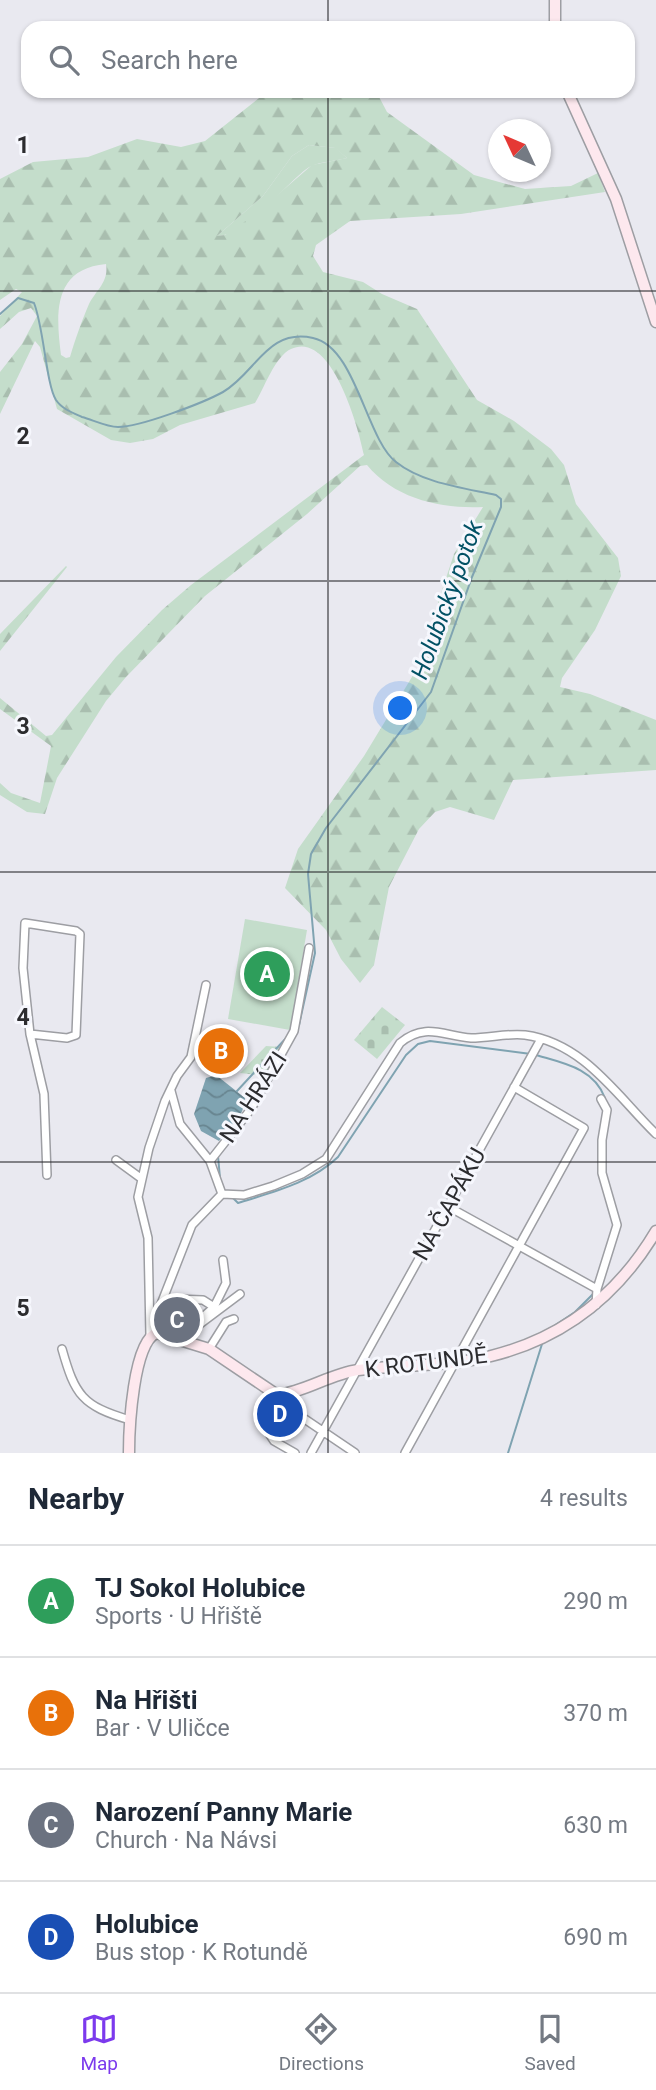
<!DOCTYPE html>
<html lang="en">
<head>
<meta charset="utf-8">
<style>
	body { margin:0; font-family:Roboto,sans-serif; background:#f2f2f3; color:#1f2937 }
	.compass { position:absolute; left:488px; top:119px; width:63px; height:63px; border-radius:50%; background:#fff; box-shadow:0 2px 5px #0004; rotate:314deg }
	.you { position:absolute; left:401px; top:709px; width:24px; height:24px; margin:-18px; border:5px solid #fff; border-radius:50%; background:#1a73e8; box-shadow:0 0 0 10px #1a73e833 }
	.badge { display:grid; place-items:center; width:46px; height:46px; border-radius:50%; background:#7c3aed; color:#fff; font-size:23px; font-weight:700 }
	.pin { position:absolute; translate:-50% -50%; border:4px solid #fff; box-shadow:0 2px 7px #0006 }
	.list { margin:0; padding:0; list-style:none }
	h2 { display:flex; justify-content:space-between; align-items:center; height:91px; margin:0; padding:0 28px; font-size:30px }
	h2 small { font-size:23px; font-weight:400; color:#747a83 }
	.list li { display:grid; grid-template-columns:46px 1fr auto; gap:21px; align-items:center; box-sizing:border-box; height:112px; padding:0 28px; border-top:2px solid #e0e1e3 }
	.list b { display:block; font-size:26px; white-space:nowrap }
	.list p { margin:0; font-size:23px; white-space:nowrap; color:#747a83 }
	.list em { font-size:23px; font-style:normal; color:#747a83 }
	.icon { flex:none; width:38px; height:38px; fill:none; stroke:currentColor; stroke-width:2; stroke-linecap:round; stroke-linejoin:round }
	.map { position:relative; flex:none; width:656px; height:1453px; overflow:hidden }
	.search { position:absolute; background:#fff; box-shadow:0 2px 5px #0004; left:21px; right:21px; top:21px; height:77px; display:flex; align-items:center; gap:18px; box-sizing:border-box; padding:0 24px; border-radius:21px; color:#747a83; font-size:26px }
	.sheet { height:539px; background:#fff }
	nav { display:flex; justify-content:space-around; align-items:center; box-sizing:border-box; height:98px; border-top:2px solid #e0e1e3; background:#fff; font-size:19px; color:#747a83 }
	nav a { display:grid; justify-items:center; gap:4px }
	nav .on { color:#7c3aed }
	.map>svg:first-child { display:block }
	.grass { fill:#c4ddcb }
	.forest { fill:url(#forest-firs); fill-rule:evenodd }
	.cemetery { fill:url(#cemetery-stones) }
	.park { fill:url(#park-dots) }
	.water { fill:url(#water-waves) }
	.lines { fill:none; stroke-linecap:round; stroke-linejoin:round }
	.stream { stroke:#7fa3b1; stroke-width:2 }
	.street-casing { stroke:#9d9ea3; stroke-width:10 }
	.secondary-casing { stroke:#9d9ea3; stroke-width:13 }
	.street { stroke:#fff; stroke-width:7 }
	.secondary { stroke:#fde8ee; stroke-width:10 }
	.grid { fill:none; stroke:#2c2c2f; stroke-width:2; stroke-opacity:0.55 }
	.labels { text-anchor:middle; stroke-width:6; stroke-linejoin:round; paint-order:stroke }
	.street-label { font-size:23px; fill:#2c2c2f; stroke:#f6f7fd }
	.water-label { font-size:24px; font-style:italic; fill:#025165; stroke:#f6f7fd }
	.grid-label { font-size:23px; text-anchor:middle; font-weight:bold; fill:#2c2c2f; stroke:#f6f7fd; stroke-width:6; stroke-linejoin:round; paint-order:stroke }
</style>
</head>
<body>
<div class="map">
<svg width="656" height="1453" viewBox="0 0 656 1453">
	<defs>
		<pattern id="forest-firs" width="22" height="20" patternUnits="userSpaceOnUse" patternTransform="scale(1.75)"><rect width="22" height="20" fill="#c4ddcb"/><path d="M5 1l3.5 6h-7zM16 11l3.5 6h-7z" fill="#a9beaf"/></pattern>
		<pattern id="cemetery-stones" width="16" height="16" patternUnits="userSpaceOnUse" patternTransform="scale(1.75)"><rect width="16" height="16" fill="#c4ddcb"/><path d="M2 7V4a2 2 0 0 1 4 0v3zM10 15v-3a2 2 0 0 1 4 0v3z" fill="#a9beaf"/></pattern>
		<pattern id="park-dots" width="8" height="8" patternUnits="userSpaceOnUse" patternTransform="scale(1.75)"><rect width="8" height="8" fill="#c4ddcb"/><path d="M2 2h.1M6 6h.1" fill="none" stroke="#a9beaf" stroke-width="1.8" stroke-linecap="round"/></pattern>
		<pattern id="water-waves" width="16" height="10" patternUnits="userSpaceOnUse" patternTransform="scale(1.75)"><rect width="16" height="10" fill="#7fa3b1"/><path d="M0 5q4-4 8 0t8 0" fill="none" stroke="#688590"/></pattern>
	</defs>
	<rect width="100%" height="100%" fill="#e9e9f0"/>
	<!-- grass -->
	<path class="grass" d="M309,145L336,148L347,158C333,162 316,161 305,170C286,185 241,238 217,236L263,196L292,156Z
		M245,919L307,930L290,1030L228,1019Z"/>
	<!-- forest -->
	<path class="forest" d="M268,91H376L387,112L474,175L525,189L571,186L598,173L605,192L461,214L350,221L316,245L313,256L323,272L363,282L382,294L417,309L477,400L514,421L551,449L564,465L576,504L618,558L621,576L595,630L562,678L560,687L590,694L656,720V770L513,780L494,820L450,807L435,812L419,829L389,887L374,965L360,983L341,959L326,930L285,888L298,849L364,756L418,667L438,614V602L454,554L483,507C441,509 395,499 367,465L360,466L307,514L205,596L126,677L106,701L57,778L45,814L27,812L0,795V783L11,793L40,803L51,746L0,709V698L46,736L52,735L116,657L162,610L191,585L364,455C359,430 332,329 291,349C275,356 264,389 255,403L180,425L153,439L130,443L111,440L57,409L40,347L35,341L0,414V372L22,344L37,316L31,308L19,312L0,329V316L22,292L16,289L0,300V179L33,162L88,157L137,139L181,147L205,141ZM309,145L335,148L347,158L312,165L253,216L225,235L217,236L263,196L292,156ZM106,264C109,282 96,290 89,304C82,320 75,340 70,357L66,358L61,355C56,315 52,269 106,264Z
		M66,566L67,567L0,651V634Z"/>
	<!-- cemetery -->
	<path class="cemetery" d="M382,1007L405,1025L377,1059L354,1040Z"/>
	<!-- park -->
	<path class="park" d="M266,1046L281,1047L267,1076L240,1073Z"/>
	<!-- water -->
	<path class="water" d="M216,1075L245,1098C244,1117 231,1128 219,1141L201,1131L194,1114L206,1078Z"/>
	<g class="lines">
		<!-- stream -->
		<path class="stream" d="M0,314L18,298L34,303C44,328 46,384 56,400C62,409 73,413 82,417C93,420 107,427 118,427C140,427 203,403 223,392C256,373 267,328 313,338C356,347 366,439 396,462C422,483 464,488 496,495L501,499V507L472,577L431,692L326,828L311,854L308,874L315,953L299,1025
			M536,1055C563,1063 594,1068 605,1098
			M237,1091L288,1036
			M218,1156L220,1178
			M232,1197L238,1203C273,1192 311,1183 338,1157L406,1055L418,1044L430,1041L531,1054
			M551,1328L575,1312L593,1294
			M508,1453L542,1344"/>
		<!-- street casing -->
		<g class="street-casing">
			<path id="street" d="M30,1034L67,1038L76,1035L80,934L76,931L25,923L23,968L30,1034L44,1094L47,1175
				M171,1091L180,1124L210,1161L222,1194
				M116,1160L142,1179
				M210,1161L251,1109L294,1031L309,948
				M222,1194L244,1195L273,1186L302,1174L326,1159L400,1043C425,1022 444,1036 471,1038C490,1038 507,1033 525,1035C584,1043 617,1096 656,1134
				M447,1206L597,1289
				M596,1305L597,1289L617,1225L602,1173V1140L607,1110L601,1099
				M158,1312L175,1299L203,1300L214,1307
				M200,1324L240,1294
				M152,1327L192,1225L222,1194
				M150,1335L148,1238L138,1197L149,1148L165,1101L177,1076L191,1057L206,985
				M178,1339L214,1307L226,1283L223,1260
				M62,1349C75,1395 82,1406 130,1420
				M209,1349L226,1322L234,1319
				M294,1392L268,1432L274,1441L295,1453
				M277,1395L284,1405L355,1453
				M311,1453L541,1039
				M405,1453L584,1128L514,1087"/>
		</g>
		<!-- secondary casing -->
		<g class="secondary-casing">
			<path id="secondary" d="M555,0V28
				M567,91L616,199L656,322
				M129,1453C129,1430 133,1340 157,1333L209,1349L277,1395C305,1392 330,1374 358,1370C402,1364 448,1367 491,1356C564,1338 618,1295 656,1231"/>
		</g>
		<!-- street -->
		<use href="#street" class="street"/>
		<!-- secondary -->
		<use href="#secondary" class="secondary"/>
	</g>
	<!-- grid -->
	<path class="grid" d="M328,0V28M328,91V1453M0,291H656M0,581H656M0,872H656M0,1162H656"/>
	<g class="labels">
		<!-- street labels -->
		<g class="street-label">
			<text transform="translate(253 1097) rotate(-57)" y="8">NA HRÁZI</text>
			<text transform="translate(449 1204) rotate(-61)" y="8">NA ČAPÁKU</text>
			<text transform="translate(426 1362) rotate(-7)" y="8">K ROTUNDĚ</text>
		</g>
		<!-- water labels -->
		<g class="water-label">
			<text transform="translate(447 600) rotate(-70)" y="8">Holubický potok</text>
		</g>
	</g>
	<g class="grid-label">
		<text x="23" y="153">1</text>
		<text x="23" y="444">2</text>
		<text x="23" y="734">3</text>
		<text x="23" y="1025">4</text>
		<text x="23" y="1316">5</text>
	</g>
</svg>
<svg class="compass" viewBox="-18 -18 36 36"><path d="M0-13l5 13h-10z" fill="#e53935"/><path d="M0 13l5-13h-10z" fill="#747a83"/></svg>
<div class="you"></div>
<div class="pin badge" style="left:267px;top:974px;background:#2e9e5b">A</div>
<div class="pin badge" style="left:221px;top:1051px;background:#e8710a">B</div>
<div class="pin badge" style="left:177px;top:1320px;background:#6b7280">C</div>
<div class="pin badge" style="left:280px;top:1414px;background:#1a4fb4">D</div>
<div class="search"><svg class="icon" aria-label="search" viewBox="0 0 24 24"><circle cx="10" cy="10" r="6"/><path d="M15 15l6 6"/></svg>Search here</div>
</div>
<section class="sheet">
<h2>Nearby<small>4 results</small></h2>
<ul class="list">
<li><span class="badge" style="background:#2e9e5b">A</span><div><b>TJ Sokol Holubice</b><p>Sports · U Hřiště</p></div><em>290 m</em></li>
<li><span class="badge" style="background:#e8710a">B</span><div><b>Na Hřišti</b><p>Bar · V Uličce</p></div><em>370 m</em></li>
<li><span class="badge" style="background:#6b7280">C</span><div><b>Narození Panny Marie</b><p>Church · Na Návsi</p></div><em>630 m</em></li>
<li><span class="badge" style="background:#1a4fb4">D</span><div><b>Holubice</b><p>Bus stop · K Rotundě</p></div><em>690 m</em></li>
</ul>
</section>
<nav>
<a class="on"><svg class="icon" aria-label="map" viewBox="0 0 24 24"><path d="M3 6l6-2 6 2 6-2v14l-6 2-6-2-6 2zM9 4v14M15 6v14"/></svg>Map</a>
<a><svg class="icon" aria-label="directions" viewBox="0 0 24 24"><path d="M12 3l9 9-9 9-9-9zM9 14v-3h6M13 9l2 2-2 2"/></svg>Directions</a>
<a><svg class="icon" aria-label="saved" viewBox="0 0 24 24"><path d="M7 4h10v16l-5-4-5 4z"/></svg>Saved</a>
</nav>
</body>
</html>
